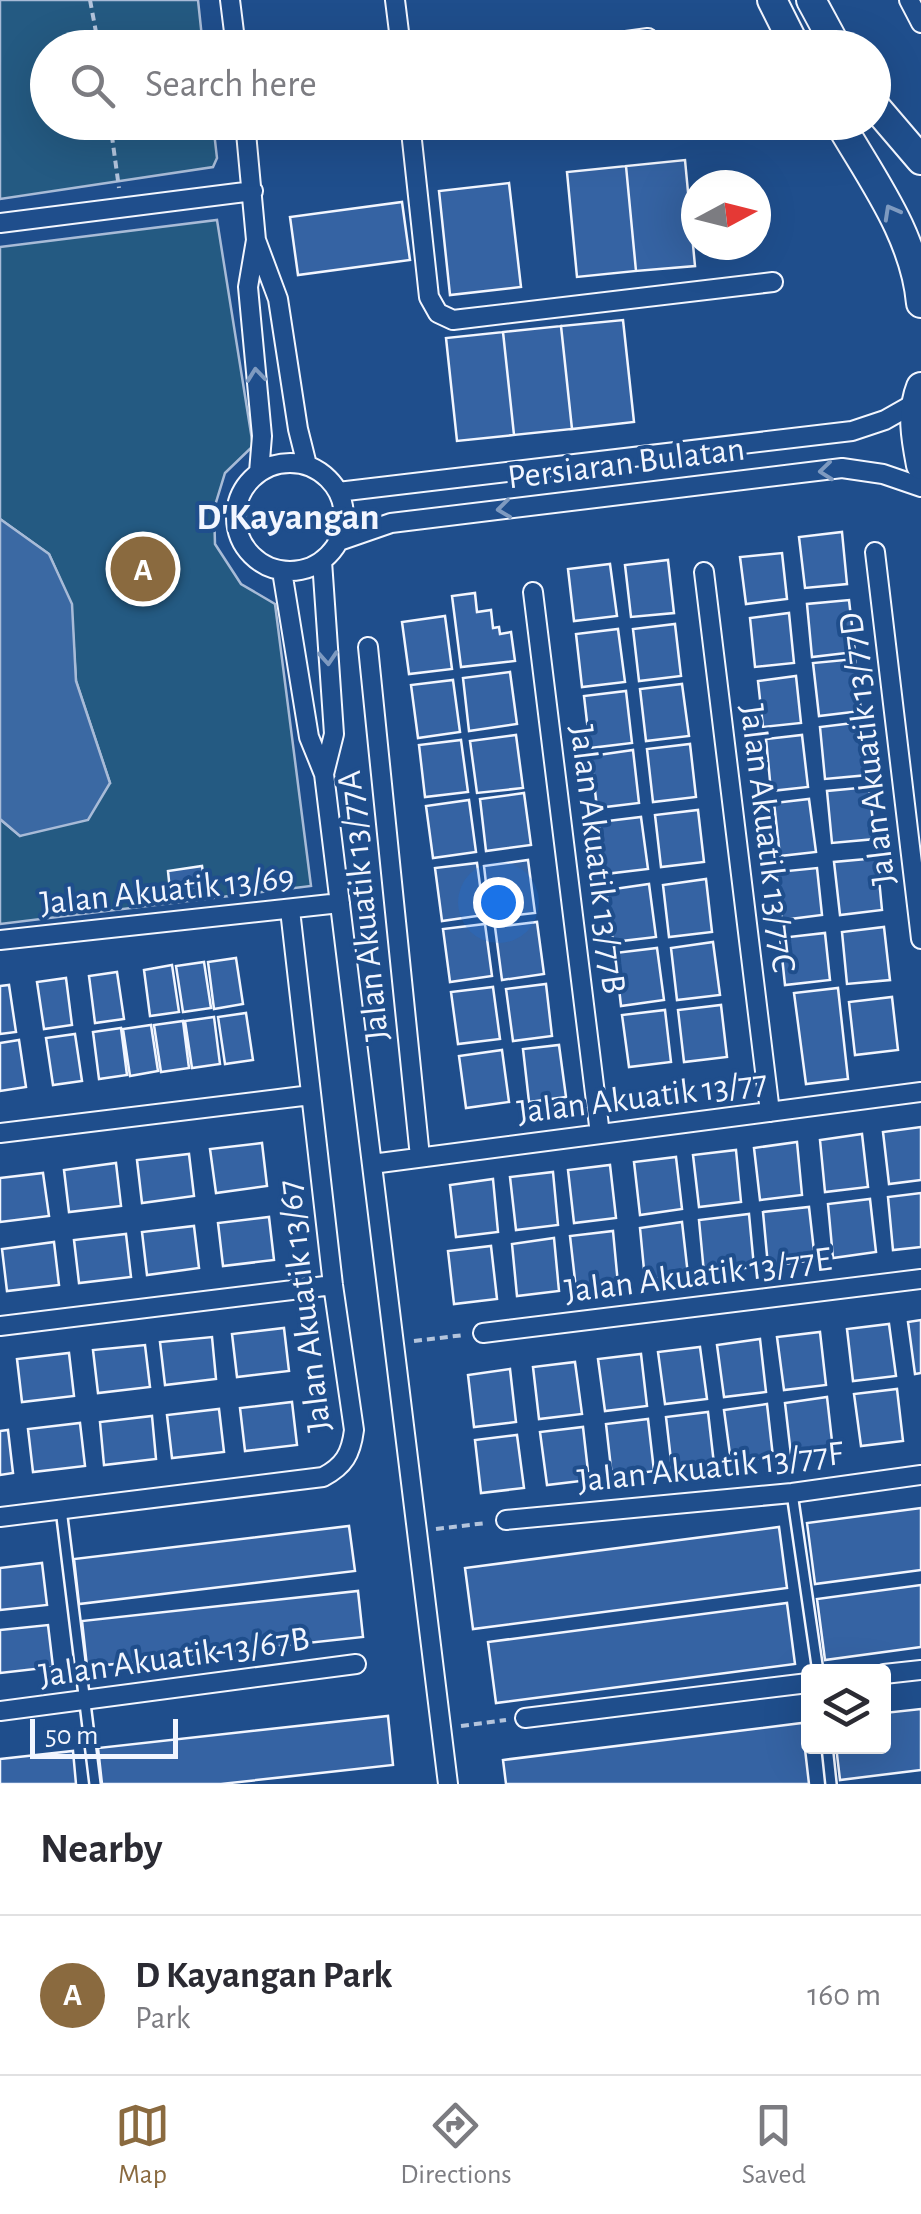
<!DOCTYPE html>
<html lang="en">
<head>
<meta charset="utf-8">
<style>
	body { margin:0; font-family:"Alegreya Sans",sans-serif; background:#f7f7f7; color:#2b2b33 }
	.controls { position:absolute; right:30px; bottom:30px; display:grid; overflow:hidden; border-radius:10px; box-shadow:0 10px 40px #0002 }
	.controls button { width:90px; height:90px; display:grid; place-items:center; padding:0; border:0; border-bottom:2px solid #e1e1e2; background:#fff; color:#2b2b33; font:50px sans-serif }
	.compass { position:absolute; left:681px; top:170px; width:90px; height:90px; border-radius:50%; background:#fff; box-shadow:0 10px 40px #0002; rotate:83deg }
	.scale { position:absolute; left:30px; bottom:25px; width:148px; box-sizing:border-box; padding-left:10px; border:5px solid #f2f6ff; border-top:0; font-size:28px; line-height:35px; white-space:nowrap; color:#f2f6ff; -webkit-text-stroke:8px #1f4e8c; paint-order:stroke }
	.you { position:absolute; left:498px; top:902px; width:35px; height:35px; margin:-25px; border:8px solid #fff; border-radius:50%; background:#1a73e8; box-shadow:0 0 0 15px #1a73e833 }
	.badge { display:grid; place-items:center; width:65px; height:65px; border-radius:50%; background:#8a6a3f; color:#fff; font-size:32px; font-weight:700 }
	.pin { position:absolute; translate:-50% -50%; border:5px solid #fff; box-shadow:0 2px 10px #0006 }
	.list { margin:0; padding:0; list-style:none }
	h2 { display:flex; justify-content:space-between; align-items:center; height:130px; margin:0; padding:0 40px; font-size:42px }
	h2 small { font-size:32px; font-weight:400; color:#7c7c81 }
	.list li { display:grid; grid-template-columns:65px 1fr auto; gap:30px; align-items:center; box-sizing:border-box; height:160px; padding:0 40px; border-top:2px solid #e1e1e2 }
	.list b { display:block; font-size:38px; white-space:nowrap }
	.list p { margin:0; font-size:32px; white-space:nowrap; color:#7c7c81 }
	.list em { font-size:32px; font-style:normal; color:#7c7c81 }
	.icon { flex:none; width:55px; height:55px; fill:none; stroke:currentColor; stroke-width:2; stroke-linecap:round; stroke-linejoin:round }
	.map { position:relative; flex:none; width:921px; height:1784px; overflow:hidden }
	.search { position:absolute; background:#fff; box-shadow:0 10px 40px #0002; left:30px; right:30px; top:30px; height:110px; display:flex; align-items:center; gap:25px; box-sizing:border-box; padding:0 35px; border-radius:55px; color:#7c7c81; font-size:38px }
	.sheet { height:290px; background:#fff }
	nav { display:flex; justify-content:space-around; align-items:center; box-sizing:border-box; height:140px; border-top:2px solid #e1e1e2; background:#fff; font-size:28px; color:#7c7c81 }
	nav a { display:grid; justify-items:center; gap:5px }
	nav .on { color:#8a6a3f }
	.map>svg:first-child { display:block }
	.green { fill:#245a82; stroke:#a8bbd7; stroke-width:2.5 }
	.water { fill:#3b69a3; stroke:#a8bbd7; stroke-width:2.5 }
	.building { fill:#3563a3; stroke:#f2f6ff; stroke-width:2.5 }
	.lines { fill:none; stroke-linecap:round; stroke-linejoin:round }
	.service-casing { stroke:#f2f6ff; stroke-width:14 }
	.minor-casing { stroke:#f2f6ff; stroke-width:22 }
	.primary-casing { stroke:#f2f6ff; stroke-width:32 }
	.path { stroke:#b3c4dc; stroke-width:4; stroke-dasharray:8 5; stroke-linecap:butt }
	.service { stroke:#1f4e8c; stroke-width:9 }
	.minor { stroke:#1f4e8c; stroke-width:18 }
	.primary { stroke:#1f4e8c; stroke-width:28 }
	.oneway { stroke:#7e9ac0 }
	.labels { text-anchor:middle; stroke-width:8; stroke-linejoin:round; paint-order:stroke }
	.street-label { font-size:35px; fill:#f2f6ff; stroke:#1f4e8c }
	.neighbourhood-label { font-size:38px; font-weight:bold; fill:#f2f6ff; stroke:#1f4e8c }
</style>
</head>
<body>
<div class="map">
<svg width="921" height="1784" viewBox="0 0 921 1784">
	<rect width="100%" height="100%" fill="#1f4e8c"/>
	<!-- green -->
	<path class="green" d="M0,0H198L203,47L48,48V122L213,123L217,158L213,167L0,199Z
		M217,220L253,446L225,473L214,509L215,544L241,584L275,604L311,886L0,924V819L20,836L110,783L76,681L71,604L49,554L0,519V247Z"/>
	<!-- water -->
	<path class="water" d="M0,519L49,554L72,604L76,681L110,783L88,820L20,836L0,819Z"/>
	<!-- building -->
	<path class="building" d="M685,160L695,266L636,271L626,166Z
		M626,166L636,271L577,277L567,172Z
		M509,183L521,287L450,295L439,191Z
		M402,202L410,260L298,275L290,217Z
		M623,320L634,422L572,429L561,326Z
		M561,326L572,429L514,435L503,332Z
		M503,332L514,435L457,441L446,338Z
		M842,532L847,584L805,588L799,537Z
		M782,553L787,599L746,604L740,557Z
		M668,560L674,613L631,617L625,565Z
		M610,564L617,616L574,621L568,569Z
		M475,593L477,612L491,610L493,628L499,627L500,634L511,632L515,661L461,667L452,596Z
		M849,600L855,652L812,657L807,604Z
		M789,613L794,663L755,667L750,618Z
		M445,616L452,669L409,674L402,622Z
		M675,624L681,676L639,681L633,629Z
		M618,629L625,682L582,687L576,634Z
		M855,659L861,711L819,716L813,663Z
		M510,672L517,724L469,731L463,678Z
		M796,676L801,723L763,727L758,681Z
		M453,680L460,732L418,738L411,685Z
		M682,684L689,736L646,741L640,689Z
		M626,691L632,743L590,748L584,696Z
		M862,722L868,775L825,779L820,727Z
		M516,735L523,788L477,793L470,741Z
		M802,735L808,787L771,791L766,739Z
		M461,740L468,792L425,797L419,745Z
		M690,744L696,797L653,802L647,749Z
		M633,750L639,803L597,808L591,756Z
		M869,787L875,839L832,843L827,791Z
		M524,793L531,845L486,851L480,799Z
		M809,799L816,852L780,856L774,803Z
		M469,800L476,852L433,858L426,806Z
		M698,810L704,862L661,867L655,815Z
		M641,817L648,869L605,874L599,822Z
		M877,858L882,910L840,915L834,862Z
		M528,860L535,913L490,918L484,866Z
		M477,863L484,915L442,921L435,868Z
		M202,866L205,886L170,891L168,871Z
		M817,868L822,915L782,920L777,872Z
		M706,879L712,932L669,937L663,885Z
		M649,884L656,937L613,942L607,890Z
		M537,922L544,974L502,980L495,927Z
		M485,924L492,976L450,982L443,929Z
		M884,927L890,980L847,984L842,932Z
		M825,933L830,980L785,985L780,938Z
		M713,942L720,995L677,1000L671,948Z
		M657,948L664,1000L621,1006L615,953Z
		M236,958L243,1004L214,1009L208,962Z
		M204,962L211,1008L183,1012L176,966Z
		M172,965L179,1012L150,1016L144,970Z
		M117,972L124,1019L95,1023L89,976Z
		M66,978L72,1025L44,1029L37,982Z
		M546,984L552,1036L513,1041L506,989Z
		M9,985L16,1032L0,1034V986Z
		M493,987L500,1039L458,1044L451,992Z
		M838,988L848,1079L806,1084L794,993Z
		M892,997L898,1050L855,1055L849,1002Z
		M721,1005L727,1057L684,1062L678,1010Z
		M665,1010L671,1062L629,1067L622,1015Z
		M246,1013L253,1060L225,1064L218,1017Z
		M214,1017L220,1064L192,1068L185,1021Z
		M183,1021L189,1068L161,1072L154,1025Z
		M151,1025L158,1071L130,1076L123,1029Z
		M121,1028L127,1075L99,1079L93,1032Z
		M75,1034L82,1081L53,1085L46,1038Z
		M19,1040L26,1087L0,1091V1043Z
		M559,1045L566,1097L529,1102L523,1049Z
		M502,1050L509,1102L466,1108L459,1056Z
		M921,1127V1180L889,1184L883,1132Z
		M862,1134L868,1187L825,1192L820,1140Z
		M797,1142L802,1195L760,1200L754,1148Z
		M262,1143L267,1186L216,1193L210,1149Z
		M736,1150L741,1202L699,1207L693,1155Z
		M189,1154L194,1196L142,1203L137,1160Z
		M676,1157L682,1209L640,1215L634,1162Z
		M116,1163L121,1206L69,1212L64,1170Z
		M610,1165L616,1218L574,1223L568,1170Z
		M553,1172L558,1225L516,1230L510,1177Z
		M43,1173L49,1216L0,1222V1178Z
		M493,1179L498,1232L456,1237L450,1185Z
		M921,1193V1247L893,1250L888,1197Z
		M870,1199L876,1252L833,1258L828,1204Z
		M809,1207L815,1260L768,1266L763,1212Z
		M749,1214L754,1267L704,1273L699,1220Z
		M269,1217L274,1260L223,1266L218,1223Z
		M682,1222L688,1275L645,1280L640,1228Z
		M194,1226L199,1268L147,1275L142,1232Z
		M613,1231L618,1284L576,1289L570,1236Z
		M126,1234L131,1277L79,1283L74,1240Z
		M554,1238L559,1291L517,1296L512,1244Z
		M54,1242L59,1285L7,1291L2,1249Z
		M491,1246L497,1299L454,1304L448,1251Z
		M921,1320V1373L915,1374L908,1322Z
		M889,1324L896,1376L853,1381L847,1329Z
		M284,1328L289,1371L237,1377L232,1334Z
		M820,1332L826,1385L784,1390L777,1337Z
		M212,1337L216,1379L165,1385L160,1342Z
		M760,1339L766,1392L724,1397L717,1345Z
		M145,1345L150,1387L98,1393L93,1350Z
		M700,1347L707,1399L665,1404L658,1352Z
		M69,1353L74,1396L22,1402L17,1359Z
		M641,1354L647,1406L605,1411L598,1359Z
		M575,1362L582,1414L539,1419L533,1367Z
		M510,1369L516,1422L474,1427L468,1375Z
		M897,1389L903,1441L861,1446L854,1394Z
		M827,1397L833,1450L791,1455L785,1403Z
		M292,1402L297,1445L245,1451L240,1408Z
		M767,1404L773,1457L731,1462L724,1410Z
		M219,1409L224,1452L172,1458L167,1415Z
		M708,1412L714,1464L672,1469L666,1417Z
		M152,1416L156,1459L104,1465L100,1422Z
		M648,1419L654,1471L612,1477L606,1424Z
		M80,1423L85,1466L33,1472L28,1429Z
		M583,1427L589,1480L547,1485L540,1432Z
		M8,1430L13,1473L0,1475V1431Z
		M517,1435L524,1488L481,1493L475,1440Z
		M921,1508V1570L815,1584L807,1523Z
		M349,1526L355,1571L79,1604L74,1559Z
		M779,1527L787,1588L473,1629L465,1568Z
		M42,1563L47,1605L0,1610V1568Z
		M921,1585V1647L825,1660L817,1599Z
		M358,1591L363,1637L87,1667L82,1621Z
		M787,1603L795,1664L496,1703L488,1642Z
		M48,1625L53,1667L0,1673V1630Z
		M921,1709V1770L840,1780L836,1746H884V1713Z
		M388,1716L393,1765L221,1784H102L98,1748Z
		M802,1723L809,1784H506L503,1760Z
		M73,1751L76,1784H0V1759Z"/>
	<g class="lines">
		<!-- service casing -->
		<g class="service-casing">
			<path id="service" d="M792,1493L818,1672
				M61,1509L95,1784
				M827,1746L831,1784"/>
		</g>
		<!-- minor casing -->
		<g class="minor-casing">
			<path id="minor" d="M230,0L236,48
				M395,0L401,48
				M909,0L921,23
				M575,48L648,38
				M245,122L256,240L248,287L262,436L259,472
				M410,122L429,297L438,313L453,320L773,282
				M0,223L253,191
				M256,240L278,299L298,429L307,465
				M236 517a54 54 0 1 1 108 0a54 54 0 1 1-108 0Z
				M338,492L852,431L885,420L915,403
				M339,541L391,523L842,468L883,474L921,487
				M875,552L921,939
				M322,561L334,734L324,774
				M282,571L309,737L324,774L448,1784
				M704,572L770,1112
				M533,592L600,1134
				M368,647L420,1157
				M0,940L340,903
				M0,1133L311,1095
				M372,1164L921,1092
				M0,1326L333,1285
				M483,1333L921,1279
				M0,1517L323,1477C344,1466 351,1454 354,1430L333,1285L290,910
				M506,1520L792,1493L921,1475
				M884,1674L921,1670
				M0,1711L356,1664
				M525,1718L808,1683"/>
		</g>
		<!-- primary casing -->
		<g class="primary-casing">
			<path id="primary" d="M772,0L796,48
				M811,0L837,48
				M874,105L921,160
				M839,122C872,179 915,236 921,303
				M921,387C911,412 916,439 921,465"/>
		</g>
		<!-- path -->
		<path class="path" d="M90,0L99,48
			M110,122L119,188
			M414,1341L464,1335
			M436,1529L486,1523
			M461,1726L506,1720"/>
		<!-- service -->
		<use href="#service" class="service"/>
		<!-- minor -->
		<use href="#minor" class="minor"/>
		<!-- primary -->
		<use href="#primary" class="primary"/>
	</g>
	<!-- one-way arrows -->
	<defs><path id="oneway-chevron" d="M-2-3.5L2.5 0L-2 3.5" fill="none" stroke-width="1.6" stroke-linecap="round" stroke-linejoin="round" transform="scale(2.5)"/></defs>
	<g class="oneway">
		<use href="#oneway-chevron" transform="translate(891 212) rotate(-119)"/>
		<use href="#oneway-chevron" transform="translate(256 375) rotate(-96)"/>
		<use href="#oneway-chevron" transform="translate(826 471) rotate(174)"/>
		<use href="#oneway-chevron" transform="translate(504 509) rotate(173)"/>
		<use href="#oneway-chevron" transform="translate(328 658) rotate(86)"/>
	</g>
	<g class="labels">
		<!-- street labels -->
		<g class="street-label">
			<text transform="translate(626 462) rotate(-7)" y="12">Persiaran Bulatan</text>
			<text transform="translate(866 749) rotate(-97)" y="12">Jalan Akuatik 13/77D</text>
			<text transform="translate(769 838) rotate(83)" y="12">Jalan Akuatik 13/77C</text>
			<text transform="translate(599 859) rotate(83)" y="12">Jalan Akuatik 13/77B</text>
			<text transform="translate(167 889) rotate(-6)" y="12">Jalan Akuatik 13/69</text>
			<text transform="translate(362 906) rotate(-96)" y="12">Jalan Akuatik 13/77A</text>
			<text transform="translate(642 1096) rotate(-7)" y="12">Jalan Akuatik 13/77</text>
			<text transform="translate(698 1274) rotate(-7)" y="12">Jalan Akuatik 13/77E</text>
			<text transform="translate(303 1306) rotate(-97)" y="12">Jalan Akuatik 13/67</text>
			<text transform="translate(710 1466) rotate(-6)" y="12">Jalan Akuatik 13/77F</text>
			<text transform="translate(174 1656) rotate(-8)" y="12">Jalan Akuatik 13/67B</text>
		</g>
		<!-- neighbourhood labels -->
		<g class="neighbourhood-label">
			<text x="288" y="529">D'Kayangan</text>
		</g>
	</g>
</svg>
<div class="controls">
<button><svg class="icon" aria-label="layers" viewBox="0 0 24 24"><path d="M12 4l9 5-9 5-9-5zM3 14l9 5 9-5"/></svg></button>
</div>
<svg class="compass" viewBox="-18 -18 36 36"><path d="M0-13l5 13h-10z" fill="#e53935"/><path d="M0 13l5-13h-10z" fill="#7c7c81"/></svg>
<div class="scale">50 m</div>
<div class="you"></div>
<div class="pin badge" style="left:143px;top:569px">A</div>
<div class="search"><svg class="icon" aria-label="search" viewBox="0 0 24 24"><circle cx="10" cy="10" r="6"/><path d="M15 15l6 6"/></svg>Search here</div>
</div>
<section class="sheet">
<h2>Nearby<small></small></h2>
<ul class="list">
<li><span class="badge">A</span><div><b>D Kayangan Park</b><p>Park</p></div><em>160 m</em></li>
</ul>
</section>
<nav>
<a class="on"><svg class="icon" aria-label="map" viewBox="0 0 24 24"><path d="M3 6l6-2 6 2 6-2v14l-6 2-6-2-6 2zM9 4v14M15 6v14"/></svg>Map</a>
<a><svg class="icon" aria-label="directions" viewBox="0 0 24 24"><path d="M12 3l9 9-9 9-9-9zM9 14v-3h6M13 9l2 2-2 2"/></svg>Directions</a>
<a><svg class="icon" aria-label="saved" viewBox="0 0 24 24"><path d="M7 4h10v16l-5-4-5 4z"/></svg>Saved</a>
</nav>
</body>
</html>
